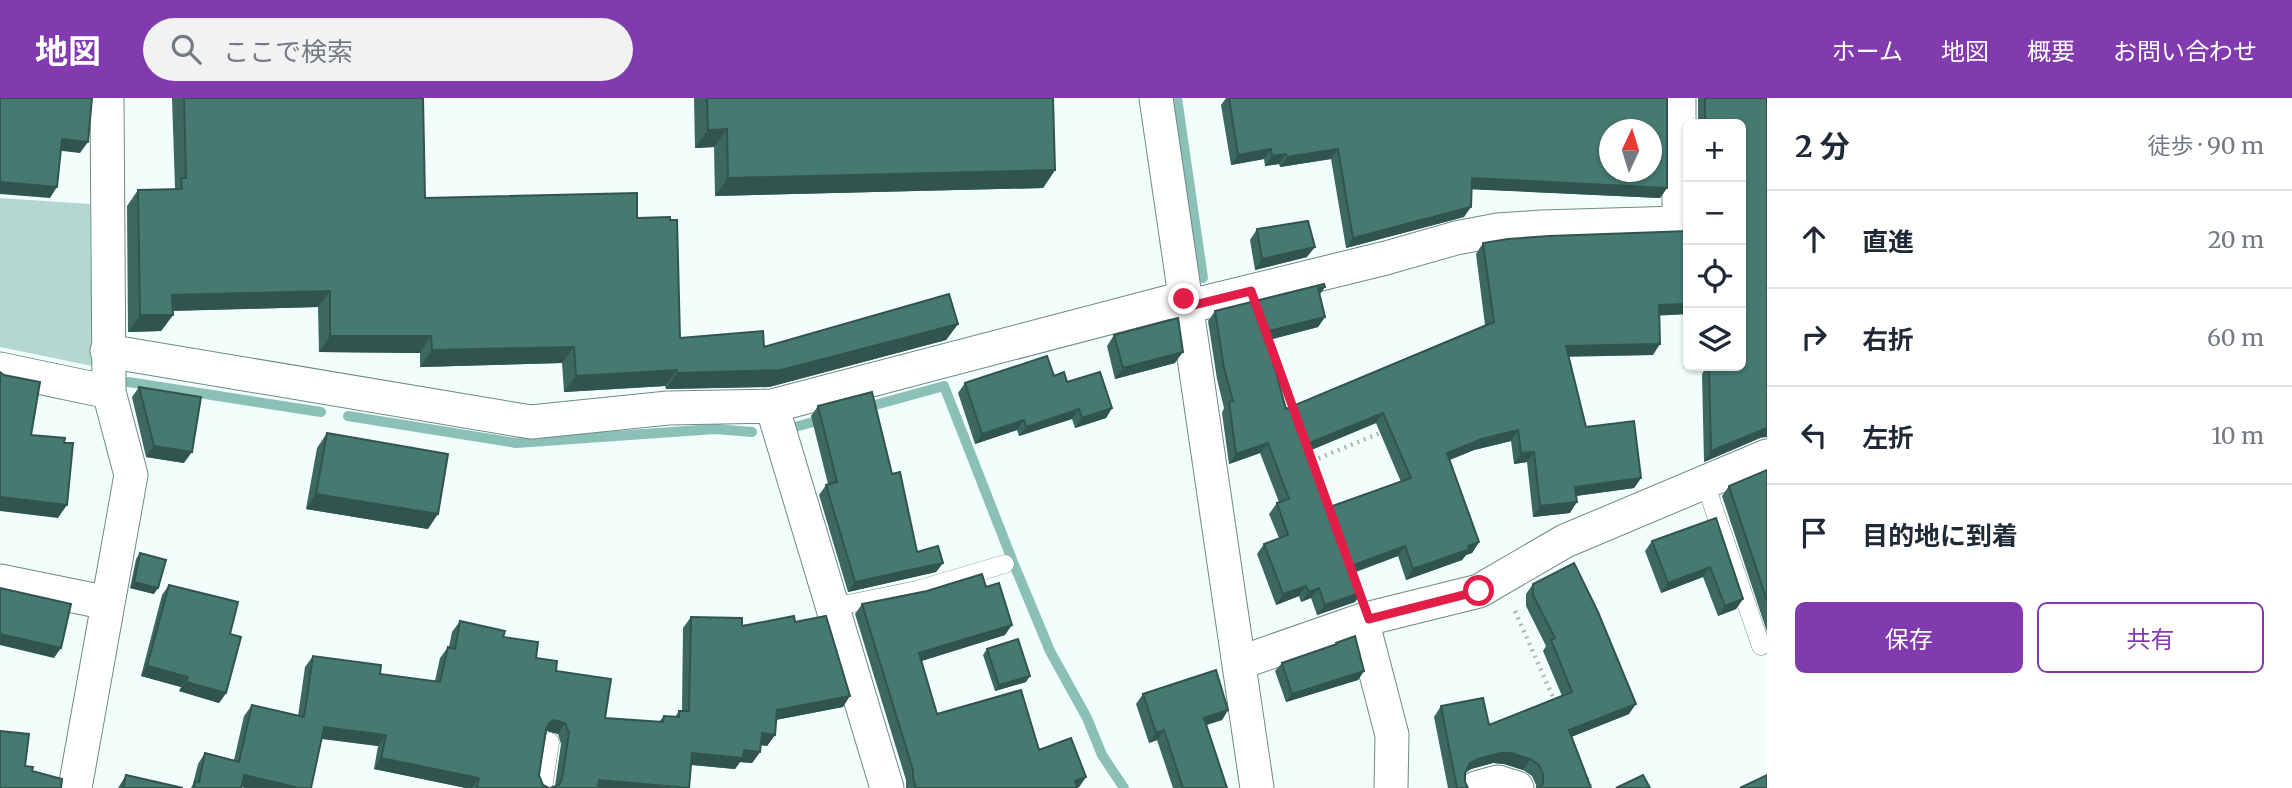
<!DOCTYPE html>
<html lang="ja">
<head>
<meta charset="utf-8">
<style>
	body { margin:0; font-family:Merriweather,"Noto Sans JP",serif; background:#f2f2f3; color:#1f2937 }
	.controls { position:absolute; right:21px; top:21px; display:grid; overflow:hidden; border-radius:10px; box-shadow:0 2px 5px #0004 }
	.controls button { width:63px; height:63px; display:grid; place-items:center; padding:0; border:0; border-bottom:2px solid #e0e1e3; background:#fff; color:#1f2937; font:35px sans-serif }
	.compass { position:absolute; left:1599px; top:21px; width:63px; height:63px; border-radius:50%; background:#fff; box-shadow:0 2px 5px #0004; rotate:4deg }
	.stop { position:absolute; width:21px; height:21px; margin:-16px; border:5px solid #e11d48; border-radius:50%; background:#fff }
	.stop.end { background:#e11d48; border-color:#fff; box-shadow:0 2px 7px #0008 }
	.list { margin:0; padding:0; list-style:none }
	h2 { display:flex; justify-content:space-between; align-items:center; height:91px; margin:0; padding:0 28px; font-size:30px }
	h2 small { font-size:23px; font-weight:400; color:#747a83 }
	.list li { display:grid; grid-template-columns:46px 1fr auto; gap:21px; align-items:center; box-sizing:border-box; height:98px; padding:0 28px; border-top:2px solid #e0e1e3 }
	.list b { display:block; font-size:26px; white-space:nowrap }
	.list em { font-size:23px; font-style:normal; color:#747a83 }
	.actions { display:flex; gap:14px; padding:21px 28px }
	.actions a { flex:1; padding:16px 0; border:2px solid #823baf; border-radius:10px; text-align:center; font-size:24px; color:#823baf }
	.actions .main { background:#823baf; color:#fff }
	.icon { flex:none; width:38px; height:38px; fill:none; stroke:currentColor; stroke-width:2; stroke-linecap:round; stroke-linejoin:round }
	.map { position:relative; flex:none; width:1767px; height:690px; overflow:hidden }
	header { display:flex; align-items:center; gap:42px; box-sizing:border-box; height:98px; padding:0 35px; background:#823baf; color:#fff }
	header strong { font-size:33px }
	nav { display:flex; gap:38px; margin-inline-start:auto; font-size:24px }
	.search { width:490px; height:63px; background:#f2f2f3; display:flex; align-items:center; gap:18px; box-sizing:border-box; padding:0 24px; border-radius:38px; color:#747a83; font-size:26px }
	main { display:flex }
	aside { flex:1; background:#fff }
	.map>svg:first-child { display:block }
	.green { fill:#b4d7d0 }
	.lines { fill:none; stroke-linecap:round; stroke-linejoin:round }
	.stream { stroke:#8bc0b6; stroke-width:10 }
	.service-casing { stroke:#6e8a85; stroke-width:19 }
	.minor-casing { stroke:#6e8a85; stroke-width:35 }
	.path { stroke:#acb8b5; stroke-width:4.5; stroke-dasharray:2 5; stroke-linecap:butt }
	.service { stroke:#fff; stroke-width:18 }
	.minor { stroke:#fff; stroke-width:33 }
	.wall { fill:#3c6860; fill-rule:evenodd }
	.shaded-wall { fill:#31554e }
	.building { fill:#467970; stroke:#31554e; stroke-width:2; fill-rule:evenodd }
	.route { stroke:#e11d48; stroke-width:9 }
</style>
</head>
<body>
<header>
<strong>地図</strong>
<div class="search"><svg class="icon" aria-label="search" viewBox="0 0 24 24"><circle cx="10" cy="10" r="6"/><path d="M15 15l6 6"/></svg>ここで検索</div>
<nav><a>ホーム</a><a>地図</a><a>概要</a><a>お問い合わせ</a></nav>
</header>
<main>
<div class="map">
<svg width="1767" height="690" viewBox="0 0 1767 690">
	<rect width="100%" height="100%" fill="#f2fefc"/>
	<!-- green -->
	<path class="green" d="M0,100L90,106L92,268L0,249Z"/>
	<g class="lines">
		<!-- stream -->
		<path class="stream" d="M1177,0L1203,180
			M128,284L321,314
			M864,310L944,288L1013,464L1050,553L1087,620L1102,657L1124,690
			M348,318L516,345L715,331L752,334
			M795,329L824,321"/>
		<!-- service casing -->
		<g class="service-casing">
			<path id="service" d="M1705,385L1761,548
				M833,509L917,492L1005,466
				M543,690L550,644"/>
		</g>
		<!-- minor casing -->
		<g class="minor-casing">
			<path id="minor" d="M1156,0L1257,690
				M1186,209L1386,160L1456,140L1498,132L1541,129L1679,125V0
				M107,253L531,324L668,310L772,308L1184,200
				M0,271L109,294
				M772,308L887,690
				M0,483L108,505
				M1362,522L1392,637L1391,690
				M1239,565L1362,522L1479,493L1565,443L1767,358
				M75,690L131,377L109,294L107,0
				M1476,690L1498,684L1517,690"/>
		</g>
		<!-- path -->
		<path class="path" d="M1266,237L1293,311
			M1307,348L1330,413
			M1312,363L1385,333
			M1515,513L1555,604
			M1587,680L1591,690"/>
		<!-- service -->
		<use href="#service" class="service"/>
		<!-- minor -->
		<use href="#minor" class="minor"/>
	</g>
	<!-- wall -->
	<path class="wall" d="M172,0H423L425,100L637,120L680,240L764,249L958,226L946,242L769,289L666,291L665,288L564,294L562,265L420,269V255L319,254L318,209L173,213V217L161,233L128,234L127,108L138,92L174,91L175,90Z
		M694,0H1053L1055,72L1043,90L715,98L714,49L695,50Z
		M1226,0H1667V90L1660,100L1472,91L1464,119L1346,150L1331,61L1280,69L1279,66L1265,68L1264,61L1231,67L1221,7Z
		M1698,0H1767L1760,340L1704,364L1702,276L1707,268H1741V26H1698Z
		M1257,131L1307,159L1255,172L1250,142Z
		M1688,133V216L1660,217L1653,257L1569,258L1586,329L1641,380L1634,390L1576,398L1570,415L1533,419L1527,364L1514,366L1511,343L1474,352L1449,362L1479,444L1472,455L1466,457L1462,462L1406,482L1398,458L1356,474L1362,494L1355,504L1317,517L1311,500L1301,504L1299,498L1276,507L1257,456L1264,446L1279,440L1269,416L1277,405L1279,404L1260,355L1229,366L1222,315L1224,310L1217,281L1208,223L1215,213L1325,189L1319,197L1325,219L1318,229L1268,242L1286,311L1485,227L1476,156L1483,145ZM1376,325L1401,384L1327,410L1306,354Z
		M1114,237L1175,265L1115,281L1107,248Z
		M1054,278L1112,310L1106,320L1075,330L1072,321L1019,338L1017,332L975,346L958,295L965,285Z
		M139,289L184,365L146,359L132,299Z
		M818,308L892,376L917,454L943,465L936,474L848,494L819,397L826,387L828,386L811,318Z
		M327,335L428,431L306,411L317,350Z
		M1767,372V534L1722,398L1729,388Z
		M1716,420L1743,501L1736,511L1718,518L1703,479L1661,495L1645,453L1652,443Z
		M140,455L154,496L130,490L136,461Z
		M1533,486L1629,616L1571,639L1591,690H1536V687L1532,678L1523,672L1504,666L1493,665L1471,671L1465,675V684L1468,690H1448L1434,619L1441,608L1489,627L1562,598L1543,553L1546,548L1526,508V496Z
		M169,487L230,536L226,595L219,605L179,593L181,589L141,578L162,497Z
		M986,489L1005,537L921,563L937,616L1039,652L1086,679L1079,689L1077,690H906V682L855,516L862,506Z
		M691,519L742,528L795,524L843,609L776,622L775,637L767,648L760,647V654L752,665L740,664L735,671L691,667L555,688L561,646L558,636L547,633L539,677L543,687L549,690H466L374,671L378,648L322,641L311,690H246L241,689V690H191L193,686L198,666L205,655L234,662L244,618L252,607L298,618L305,569L313,558L380,576L435,583L440,560L448,549H449L452,534L460,523L503,539L536,560L556,573L605,620L659,624L664,618L675,619L679,613H682L683,530Z
		M1336,545L1364,573L1358,582L1286,604L1275,573L1282,565L1335,547Z
		M987,551L1026,584L995,593L983,557Z
		M1143,596L1228,612L1222,622L1206,627L1227,690H1173L1157,642L1149,645L1136,606Z
		M126,677L183,690H118Z"/>
	<!-- shaded-wall -->
	<path class="shaded-wall" d="M727,31L714,49L695,50L708,32Z
		M62,41L88,44L80,55L54,52Z
		M1271,51L1264,61L1231,67L1238,57Z
		M1338,51L1331,61L1280,69L1287,59Z
		M1286,56L1279,66L1265,68L1272,58Z
		M1055,72L1043,90L715,98L728,80Z
		M1472,80L1667,90L1660,100L1465,91Z
		M0,84L57,89L50,100L0,96Z
		M1471,109L1464,119L1346,150L1353,140Z
		M1315,149L1307,159L1255,172L1262,161Z
		M1325,189L1318,199V190Z
		M330,193L318,209L161,213L172,197Z
		M1688,206V216L1652,218L1659,207Z
		M140,217H173L161,233L128,234Z
		M1325,219L1318,229L1258,245L1265,234Z
		M958,226L946,242L769,289L666,291L677,275Z
		M330,238H431L420,255L319,254Z
		M1660,246L1653,257L1559,259L1566,248Z
		M574,249L562,265L420,269L432,252Z
		M1183,254L1175,265L1115,281L1123,270Z
		M677,272L665,288L564,294L576,278Z
		M1112,310L1106,320L1075,330L1082,320Z
		M1079,311L1072,321L1019,338L1026,329Z
		M1383,315L1376,325L1297,358L1304,347Z
		M1024,322L1017,332L975,346L982,336Z
		M1767,330V339L1760,340L1704,364L1711,353Z
		M1518,332L1511,343L1474,352L1440,366L1447,355L1482,341Z
		M1268,345L1260,355L1229,366L1236,356Z
		M154,348L192,354L184,365L146,359Z
		M1534,354L1527,364L1514,366L1521,355Z
		M1641,380L1634,390L1568,399L1575,389Z
		M316,396L438,416L428,431L306,411Z
		M0,399L67,407L58,420L0,413Z
		M1577,404L1570,415L1533,419L1540,408Z
		M1479,444L1472,455L1466,457L1462,462L1406,482L1413,471Z
		M1405,448L1398,458L1346,477L1353,467Z
		M943,465L936,474L848,494L855,484Z
		M1710,469L1703,479L1661,495L1668,485Z
		M134,484L158,490L154,496L130,490Z
		M1306,488L1299,498L1276,507L1283,496Z
		M1319,490L1311,500L1301,504L1309,494Z
		M1362,494L1355,504L1317,517L1325,507Z
		M1743,501L1736,511L1718,518L1725,508Z
		M1012,527L1005,537L912,566L919,555Z
		M0,536L61,550L54,560L0,547Z
		M147,568L188,579L181,589L141,578Z
		M1364,573L1358,582L1286,604L1292,596Z
		M1030,578L1026,584L995,593L999,587Z
		M186,584L226,595L219,605L179,593Z
		M850,598L843,609L769,623L777,612Z
		M1636,606L1629,616L1561,643L1569,632Z
		M1228,612L1222,622L1197,630L1204,620Z
		M554,622L565,625L558,636L547,633L542,636L549,625Z
		M324,629L386,637L378,648L317,640Z
		M1164,632L1157,642L1149,645L1156,635Z
		M762,635L775,637L767,648L754,646Z
		M744,652L760,654L752,665L740,664L735,671L684,666L692,655Z
		M1500,655H1511L1530,661L1523,672L1504,666L1493,665L1471,671L1463,676L1470,665L1478,661Z
		M381,660L479,680L472,690H466L374,671Z
		M244,677L299,690H246L236,688Z
		M1086,679L1079,689L1076,690L1075,683Z
		M599,682L681,690H593Z"/>
	<!-- building -->
	<path class="building" d="M0,0H92L88,44L62,41L57,89L0,84Z
		M184,0H423L425,100L637,95V120L670,119V122H677L680,240L763,233L764,249L949,196L958,226L781,272L677,275V272L576,278L574,249L432,252L431,238H330V193L172,197L173,217H140L138,92L182,91L181,80H186Z
		M707,0H1053L1055,72L728,80L727,31L708,32Z
		M1229,0H1667V90L1472,80L1471,109L1353,140L1338,51L1287,59L1286,56L1272,58L1271,51L1238,57ZM1609,32H1651V74H1609Z
		M1705,0H1767V330L1711,353L1709,268H1741V26H1705Z
		M1308,123L1315,149L1262,161L1257,131Z
		M1688,133V206L1659,207L1660,246L1566,248L1586,329L1634,323L1641,380L1575,389L1577,404L1540,408L1534,354L1521,355L1518,332L1482,341L1447,355L1479,444L1468,448L1470,451L1413,471L1405,448L1353,467L1362,494L1325,507L1319,490L1309,494L1306,488L1283,496L1264,446L1288,437L1277,405L1289,401L1268,345L1236,356L1229,304L1233,303L1224,270L1215,213L1324,186L1325,189L1318,190L1325,219L1265,234L1286,311L1494,224L1483,145L1508,141L1549,138ZM1383,315L1411,380L1327,410L1304,347Z
		M1178,220L1183,254L1123,270L1114,237Z
		M1047,258L1054,278L1064,274L1067,284L1100,274L1112,310L1082,320L1079,311L1026,329L1024,322L982,336L965,285Z
		M0,274L4,277L40,284L31,337L65,340L64,345H73L67,407L0,399Z
		M139,289L201,299L192,354L154,348Z
		M872,294L892,376L900,374L917,454L938,448L943,465L855,484L826,387L837,384L818,308Z
		M327,335L448,356L438,416L316,396Z
		M1767,372V503L1729,388Z
		M1716,420L1743,501L1725,508L1710,469L1668,485L1652,443Z
		M140,455L166,462L158,490L134,484Z
		M1574,465L1598,514L1636,606L1569,632L1591,690H1540L1543,686V676L1539,667L1530,661L1511,655H1500L1478,661L1470,665L1465,675V684L1468,690H1457L1441,608L1483,600L1489,627L1572,594L1551,542L1555,540L1533,497V486Z
		M982,476L986,489L999,485L1012,527L919,555L937,616L1021,592L1039,652L1071,640L1086,679L1075,683L1077,690H916L913,680V672L862,506L927,493Z
		M169,487L238,504L230,536L241,539L226,595L186,584L188,579L147,568Z
		M0,490L71,506L61,550L0,536Z
		M794,518L795,524L826,518L850,598L777,612L775,637L762,635L760,654L744,652L743,660L692,655L689,690L599,682L598,690H550L559,687L562,681L569,635L565,625L554,622L549,625L546,631L539,677L543,687L549,690H477L479,680L381,660L386,637L324,629L311,690H299L244,677L241,690H194L195,683L199,684L205,655L239,664L252,607L304,619L313,558L381,567L380,576L440,584L448,549L455,551L460,523L505,533L503,539L538,544L536,560L557,563L556,573L611,581L605,620L663,624L664,618L679,619V613H689L691,519L742,520V528Z
		M1355,538L1364,573L1292,596L1282,565L1337,546L1336,545Z
		M1018,541L1030,578L999,587L987,551Z
		M1216,572L1228,612L1204,620L1227,690H1183L1164,632L1156,635L1143,596Z
		M0,633L29,636L25,668L33,669L32,673L62,681L61,690H0Z
		M126,677L183,690H123Z
		M1643,677L1650,690H1616Z
		M1767,677V690H1740Z"/>
	<g class="lines">
		<!-- route -->
		<path class="route" d="M1184,201L1186,209L1251,193L1369,521L1479,493"/>
	</g>
</svg>
<div class="controls">
<button>+</button>
<button>−</button>
<button><svg class="icon" aria-label="locate" viewBox="0 0 24 24"><circle cx="12" cy="12" r="6"/><path d="M12 2v4M12 18v4M2 12h4M18 12h4"/></svg></button>
<button><svg class="icon" aria-label="layers" viewBox="0 0 24 24"><path d="M12 4l9 5-9 5-9-5zM3 14l9 5 9-5"/></svg></button>
</div>
<svg class="compass" viewBox="-18 -18 36 36"><path d="M0-13l5 13h-10z" fill="#e53935"/><path d="M0 13l5-13h-10z" fill="#747a83"/></svg>
<div class="stop" style="left:1479px;top:493px"></div>
<div class="stop end" style="left:1184px;top:201px"></div>
</div>
<aside>
<h2>2 分<small>徒歩 · 90 m</small></h2>
<ul class="list">
<li><svg class="icon" aria-label="ahead" viewBox="0 0 24 24"><path d="M12 20V5M6 11l6-6 6 6"/></svg><div><b>直進</b></div><em>20 m</em></li>
<li><svg class="icon" aria-label="right" viewBox="0 0 24 24"><path d="M7 20v-9h11M14 6l5 5-5 5"/></svg><div><b>右折</b></div><em>60 m</em></li>
<li><svg class="icon" aria-label="left" viewBox="0 0 24 24"><path d="M17 20v-9H6M10 6l-5 5 5 5"/></svg><div><b>左折</b></div><em>10 m</em></li>
<li><svg class="icon" aria-label="arrive" viewBox="0 0 24 24"><path d="M6 21V4h12l-3 4 3 4H6"/></svg><div><b>目的地に到着</b></div></li>
</ul>
<div class="actions"><a class="main">保存</a><a>共有</a></div>
</aside>
</main>
</body>
</html>
